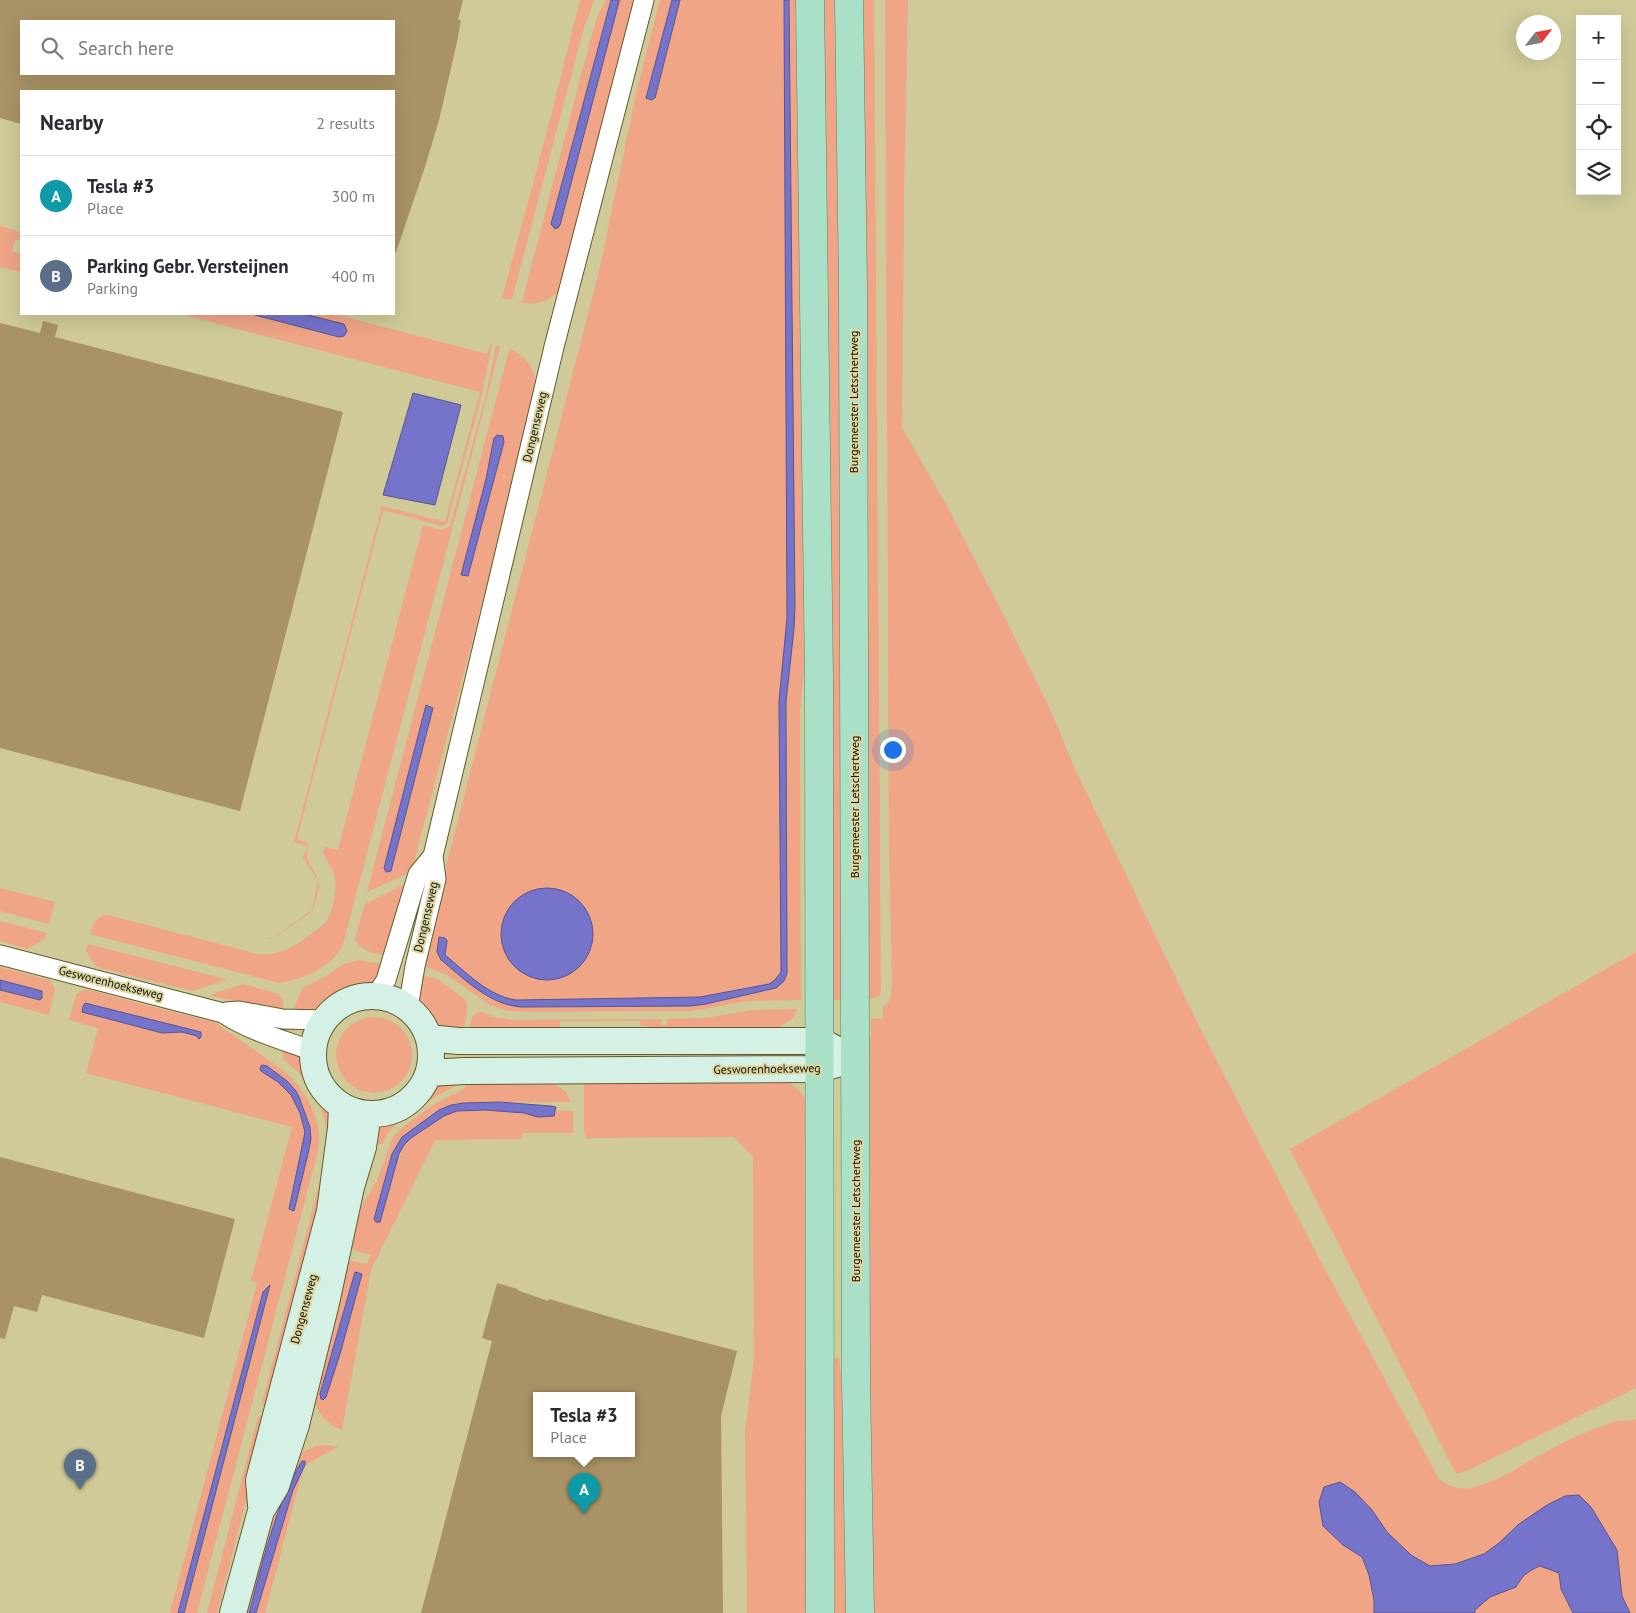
<!DOCTYPE html>
<html lang="en">
<head>
<meta charset="utf-8">
<style>
	body { margin:0; font-family:"PT Sans",sans-serif; background:#f7f7f7; color:#2b2b33 }
	.controls { position:absolute; right:15px; top:15px; display:grid; overflow:hidden; border-radius:0px; box-shadow:0 5px 20px #0002 }
	.controls button { width:45px; height:45px; display:grid; place-items:center; padding:0; border:0; border-bottom:1px solid #e1e1e2; background:#fff; color:#2b2b33; font:25px sans-serif }
	.compass { position:absolute; left:1516px; top:15px; width:45px; height:45px; border-radius:50%; background:#fff; box-shadow:0 5px 20px #0002; rotate:58deg }
	.you { position:absolute; left:892px; top:749px; width:18px; height:18px; margin:-12px; border:4px solid #fff; border-radius:50%; background:#1a73e8; box-shadow:0 0 0 8px #1a73e833 }
	.badge { display:grid; place-items:center; width:32px; height:32px; border-radius:50%; background:#7c3aed; color:#fff; font-size:16px; font-weight:700 }
	.pin { position:absolute; translate:-50% -41px; filter:drop-shadow(0 1px 2px #0008) }
	.pin::after { content:''; position:absolute; top:26px; width:18px; height:15px; background:inherit; clip-path:polygon(0 0,100% 0,50% 100%) }
	.popup { position:absolute; left:533px; top:1392px; width:102px; height:65px; box-sizing:border-box; display:grid; place-content:center; border-radius:0px; background:#fff; filter:drop-shadow(0 1px 4px #0005); font-size:16px; white-space:nowrap; color:#7c7c81 }
	.popup b { font-size:19px; color:#2b2b33 }
	.popup::after { content:''; position:absolute; left:50%; top:100%; margin-left:-10px; border:10px solid transparent; border-top-color:#fff }
	.list { margin:0; padding:0; list-style:none }
	h2 { display:flex; justify-content:space-between; align-items:center; height:65px; margin:0; padding:0 20px; font-size:21px }
	h2 small { font-size:16px; font-weight:400; color:#7c7c81 }
	.list li { display:grid; grid-template-columns:32px 1fr auto; gap:15px; align-items:center; box-sizing:border-box; height:80px; padding:0 20px; border-top:1px solid #e1e1e2 }
	.list b { display:block; font-size:19px; white-space:nowrap }
	.list p { margin:0; font-size:16px; white-space:nowrap; color:#7c7c81 }
	.list em { font-size:16px; font-style:normal; color:#7c7c81 }
	.icon { flex:none; width:28px; height:28px; fill:none; stroke:currentColor; stroke-width:2; stroke-linecap:round; stroke-linejoin:round }
	.map { position:relative; flex:none; width:1636px; height:1613px; overflow:hidden }
	.search { position:absolute; background:#fff; box-shadow:0 5px 20px #0002; left:20px; top:20px; width:375px; height:55px; display:flex; align-items:center; gap:12px; box-sizing:border-box; padding:0 18px; border-radius:0px; color:#7c7c81; font-size:19px }
	.panel { position:absolute; background:#fff; box-shadow:0 5px 20px #0002; left:20px; top:90px; width:375px; height:225px; border-radius:0px }
	.map>svg:first-child { display:block }
	.green { fill:#efa586; fill-rule:evenodd }
	.water { fill:#7673cb; stroke:#58558e }
	.building { fill:#a99265; fill-rule:evenodd }
	.lines { fill:none; stroke-linecap:round; stroke-linejoin:round }
	.street-casing { stroke:#615c2d; stroke-width:21 }
	.secondary-casing { stroke:#615c2d; stroke-width:28 }
	.primary-casing { stroke:#508a6b; stroke-width:29 }
	.street { stroke:#fff; stroke-width:19 }
	.secondary { stroke:#d5f0e4; stroke-width:26 }
	.primary { stroke:#aae0c8; stroke-width:28 }
	.labels { text-anchor:middle; stroke-width:4; stroke-linejoin:round; paint-order:stroke }
	.street-label { font-size:12px; fill:#121001; stroke:#dcd7a4 }
</style>
</head>
<body>
<div class="map">
<svg width="1636" height="1613" viewBox="0 0 1636 1613">
	<rect width="100%" height="100%" fill="#cfca98"/>
	<!-- green -->
	<path class="green" d="M580,0H594L583,31L512,299L511,300L502,298L549,124Z
		M606,0H611L551,224L555,229L560,225L619,0H640L562,287C552,300 539,305 523,303L522,302L591,37L598,15Z
		M660,0H672L648,90L646,97L648,100L655,98L680,0H784L787,618L779,701L781,972L775,980L769,984L709,997L523,1001C491,999 469,974 445,955L447,941L439,958L486,997L514,1007H522L690,1006L706,1004L772,989L781,984L787,973L786,702L794,629L795,605L789,0H803L808,627L800,712L801,1000L747,1001L691,1011L532,1012L509,1011L490,1005L447,975L423,966L441,886L600,267L637,89ZM539,889L590,918C595,938 590,968 567,975C561,977 551,975 544,974C530,973 522,975 511,964C510,950 506,934 506,920C506,904 526,892 539,889Z
		M823,0H838L843,1000H830Z
		M858,0H874L881,987V992L878,997L865,1000Z
		M885,0H908L904,201L902,428L946,504L1001,610L1051,711L1075,769L1200,1028L1320,1260L1439,1479C1450,1487 1462,1491 1475,1487C1503,1479 1531,1459 1557,1446C1576,1436 1597,1427 1617,1421C1623,1420 1630,1421 1636,1419V1613H1630L1622,1596L1617,1550L1591,1507L1547,1505L1519,1524L1499,1543L1484,1554L1455,1564L1430,1566L1411,1555L1387,1532L1372,1510L1340,1482L1324,1487L1319,1502L1343,1545L1362,1557L1369,1575L1374,1600V1613H871L865,1036H871V1018L883,1019V1007L890,1000L892,985L889,849Z
		M0,226L21,232V241L15,239L12,251L21,254V272L0,267Z
		M180,314H251L342,337L341,324L304,314H335L487,354L491,343L492,344L482,394L447,523L442,526L383,510L297,839L308,843C303,862 313,864 318,880C321,888 315,900 314,908C312,910 311,912 310,913L276,936C269,940 263,938 256,936L271,939L312,910L318,880L303,858L307,846L294,842L382,506L445,522L480,392Z
		M496,345L500,347L345,937C343,944 341,950 336,955C324,971 298,980 279,983L90,934C93,924 96,915 108,915L258,954C282,958 309,937 326,922C334,909 338,886 333,871C330,863 323,858 323,850L326,847L338,850L423,525L442,530L450,526L486,395Z
		M511,349C532,360 538,375 536,398L413,866L405,875L367,892L509,350ZM494,438H504V440L468,576L461,575L486,479ZM426,705L433,708L391,871L387,872H385Z
		M407,883L389,957C377,953 361,952 355,939L364,906L367,903Z
		M0,888L55,902L49,924L0,911Z
		M0,921L47,933L45,939L28,949L0,941Z
		M88,944L225,979L226,980L192,991L96,967L86,950Z
		M1636,952V1388L1469,1470L1456,1474L1290,1149Z
		M358,960L387,965L369,990L347,998L326,1012L292,1013L302,988L326,976L342,965Z
		M0,967L50,980L55,989L49,1015L0,1002V990L40,1000L42,991L0,980Z
		M421,974L439,980L466,1000C469,1011 464,1022 464,1033L433,1028L426,1020L418,1002Z
		M243,984L279,994L283,1001V1011L211,996L212,994Z
		M85,989L216,1023L284,1071C306,1090 324,1121 318,1151L197,1613H184L269,1286L263,1292L178,1613H170L257,1283L251,1281L292,1127L86,1073L98,1028L69,1020L76,995ZM85,1003L200,1032V1034L197,1036L182,1032L162,1033L82,1012ZM264,1065L287,1081L308,1119L310,1127L311,1133L308,1154L295,1210L294,1211L289,1209L305,1132L300,1113L291,1095L272,1077Z
		M798,1009L793,1018L778,1028L683,1032L640,1025V1021H560V1034L469,1030L472,1017L480,1011L494,1017L511,1020L662,1019L661,1025H667V1019L705,1018L752,1010Z
		M336 1055a38 38 0 1 1 76 0a38 38 0 1 1-76 0Z
		M282,1046L307,1057L319,1086L333,1104L328,1132L320,1105L310,1087L297,1071L284,1060L282,1053Z
		M584,1079L782,1080C795,1085 801,1091 808,1103L814,1613H747L745,1432L754,1360L753,1157L734,1137L593,1138L586,1139L585,1133L584,1132Z
		M552,1082L566,1092L571,1102L464,1103L451,1105L439,1110L407,1133L398,1142L392,1154L374,1219L376,1222L404,1145L411,1138L444,1116L457,1111L484,1110L575,1111L573,1113V1133H523L521,1139L435,1140L371,1270L342,1430C327,1425 319,1414 313,1399L345,1261H353L367,1264L371,1255L356,1251L349,1247L358,1212L377,1181L393,1137L403,1127L436,1103L464,1089L467,1083ZM355,1273L361,1274L340,1354L325,1398L320,1394Z
		M459,1084L438,1095L395,1125L387,1134L383,1144H377C378,1115 394,1118 412,1105C419,1099 425,1091 432,1085Z
		M332,1153L270,1408L264,1406L262,1403L326,1158Z
		M833,1358H839L848,1439L849,1613H835Z
		M261,1415L268,1417L217,1613H207L258,1417Z
		M329,1445L338,1447L305,1465V1462H302C276,1509 263,1562 249,1613H241L273,1509L299,1454L316,1446Z
		M303,1469L265,1613H256L293,1490Z
		M1540,1566L1559,1573L1561,1589L1573,1613H1475V1610L1490,1597L1515,1587L1521,1578L1527,1572Z"/>
	<!-- water -->
	<path class="water" d="M611,0H619V2L560,225L559,227L555,229L551,224Z
		M672,0H680L655,98L651,100L646,98Z
		M784,0H789L795,605L794,629L786,702L787,973L784,981L776,988L706,1004L690,1006L522,1007C489,1005 466,980 441,960L437,952L439,937L445,938L447,941L445,955C466,972 488,996 516,1000L700,997L769,984L775,980L781,972L779,701L787,618Z
		M251,314H304L344,324L347,331L344,336L339,337Z
		M413,393L461,405L435,505L383,495Z
		M497,435L503,436L504,442L468,576L461,575L486,479L494,438Z
		M426,705L433,708L391,871L386,872L384,868Z
		M501 934a46 46 0 1 1 92 0a46 46 0 1 1-92 0Z
		M0,980L42,991V998L40,1000L0,990Z
		M85,1003L201,1032V1037L199,1039L197,1036L182,1032L162,1033L82,1012L83,1006Z
		M262,1065L267,1066L287,1081L296,1091L299,1097L310,1127L311,1139L308,1154L294,1211L289,1209L305,1132L300,1113L291,1095L278,1082L261,1071L260,1068Z
		M499,1102L551,1106L556,1107L554,1116L538,1117L524,1113L485,1110L457,1111L444,1116L411,1138L404,1145L399,1154L380,1222H376L374,1219L392,1154L402,1137L439,1110L451,1105L464,1103Z
		M355,1272L362,1274L340,1354L326,1397L323,1400L321,1399L320,1394Z
		M270,1285L184,1613H178L263,1292Z
		M302,1461H305V1465L293,1490L256,1613H249C262,1565 276,1502 302,1461Z
		M1340,1482L1355,1492L1372,1510L1387,1532L1411,1555L1430,1566L1455,1564L1484,1554L1499,1543L1519,1524L1547,1505L1565,1496L1579,1495L1591,1507L1617,1550L1622,1596L1630,1613H1573L1561,1589L1559,1573L1540,1566C1528,1571 1522,1576 1516,1587L1490,1597L1475,1610V1613H1374V1600L1369,1575L1362,1557L1343,1545L1323,1526L1319,1502L1324,1487Z"/>
	<!-- building -->
	<path class="building" d="M0,0H463L458,20H461L457,42L439,120L425,167L396,252L394,251V91H21V124L0,118ZM21,21H394V74H21Z
		M43,321L58,325L55,337L343,412L240,811L0,748V323L40,333Z
		M0,1157L235,1219L204,1338L42,1295L37,1312L14,1306L5,1339L0,1338Z
		M497,1283L518,1289L517,1290L548,1301L549,1299L634,1324L737,1351L721,1416L723,1613H421L492,1341L482,1338ZM536,1395H632V1453H536Z"/>
	<g class="lines">
		<!-- street casing -->
		<g class="street-casing">
			<path id="street" d="M0,955L223,1013C250,1031 283,1040 313,1051
				M376,996L386,980L418,874L433,856
				M408,1008L415,966L436,879L433,856L554,347L644,0
				M226,1012L239,1011L283,1019L324,1020"/>
		</g>
		<!-- secondary casing -->
		<g class="secondary-casing">
			<path id="secondary" d="M313 1055a59 59 0 1 1 118 0a59 59 0 1 1-118 0Z
				M429,1038L458,1041H820L855,1059
				M429,1073L464,1071L820,1069L840,1063
				M261,1505L259,1480L330,1211L341,1128L342,1106
				M233,1613L261,1511L276,1486L296,1425L326,1303L351,1187L363,1147L368,1114"/>
		</g>
		<!-- primary casing -->
		<g class="primary-casing">
			<path id="primary" d="M810,0L819,678L820,1613
				M849,0L853,288L856,1381L860,1613"/>
		</g>
		<!-- street -->
		<use href="#street" class="street"/>
		<!-- secondary -->
		<use href="#secondary" class="secondary"/>
		<!-- primary -->
		<use href="#primary" class="primary"/>
	</g>
	<g class="labels">
		<!-- street labels -->
		<g class="street-label">
			<text transform="translate(854 402) rotate(-90)" y="4">Burgemeester Letschertweg</text>
			<text transform="translate(535 427) rotate(-77)" y="4">Dongenseweg</text>
			<text transform="translate(855 807) rotate(-90)" y="4">Burgemeester Letschertweg</text>
			<text transform="translate(426 917) rotate(-77)" y="4">Dongenseweg</text>
			<text transform="translate(111 983) rotate(14)" y="4">Gesworenhoekseweg</text>
			<text transform="translate(767 1069) rotate(-1)" y="4">Gesworenhoekseweg</text>
			<text transform="translate(856 1211) rotate(-90)" y="4">Burgemeester Letschertweg</text>
			<text transform="translate(304 1309) rotate(-75)" y="4">Dongenseweg</text>
		</g>
	</g>
</svg>
<div class="controls">
<button>+</button>
<button>−</button>
<button><svg class="icon" aria-label="locate" viewBox="0 0 24 24"><circle cx="12" cy="12" r="6"/><path d="M12 2v4M12 18v4M2 12h4M18 12h4"/></svg></button>
<button><svg class="icon" aria-label="layers" viewBox="0 0 24 24"><path d="M12 4l9 5-9 5-9-5zM3 14l9 5 9-5"/></svg></button>
</div>
<svg class="compass" viewBox="-18 -18 36 36"><path d="M0-13l5 13h-10z" fill="#e53935"/><path d="M0 13l5-13h-10z" fill="#7c7c81"/></svg>
<div class="you"></div>
<div class="pin badge" style="left:584px;top:1514px;background:#0f9aa8">A</div>
<div class="popup"><b>Tesla #3</b>Place</div>
<div class="pin badge" style="left:80px;top:1490px;background:#5c6f8a">B</div>
<div class="search"><svg class="icon" aria-label="search" viewBox="0 0 24 24"><circle cx="10" cy="10" r="6"/><path d="M15 15l6 6"/></svg>Search here</div>
<section class="panel">
<h2>Nearby<small>2 results</small></h2>
<ul class="list">
<li><span class="badge" style="background:#0f9aa8">A</span><div><b>Tesla #3</b><p>Place</p></div><em>300 m</em></li>
<li><span class="badge" style="background:#5c6f8a">B</span><div><b>Parking Gebr. Versteijnen</b><p>Parking</p></div><em>400 m</em></li>
</ul>
</section>
</div>
</body>
</html>
